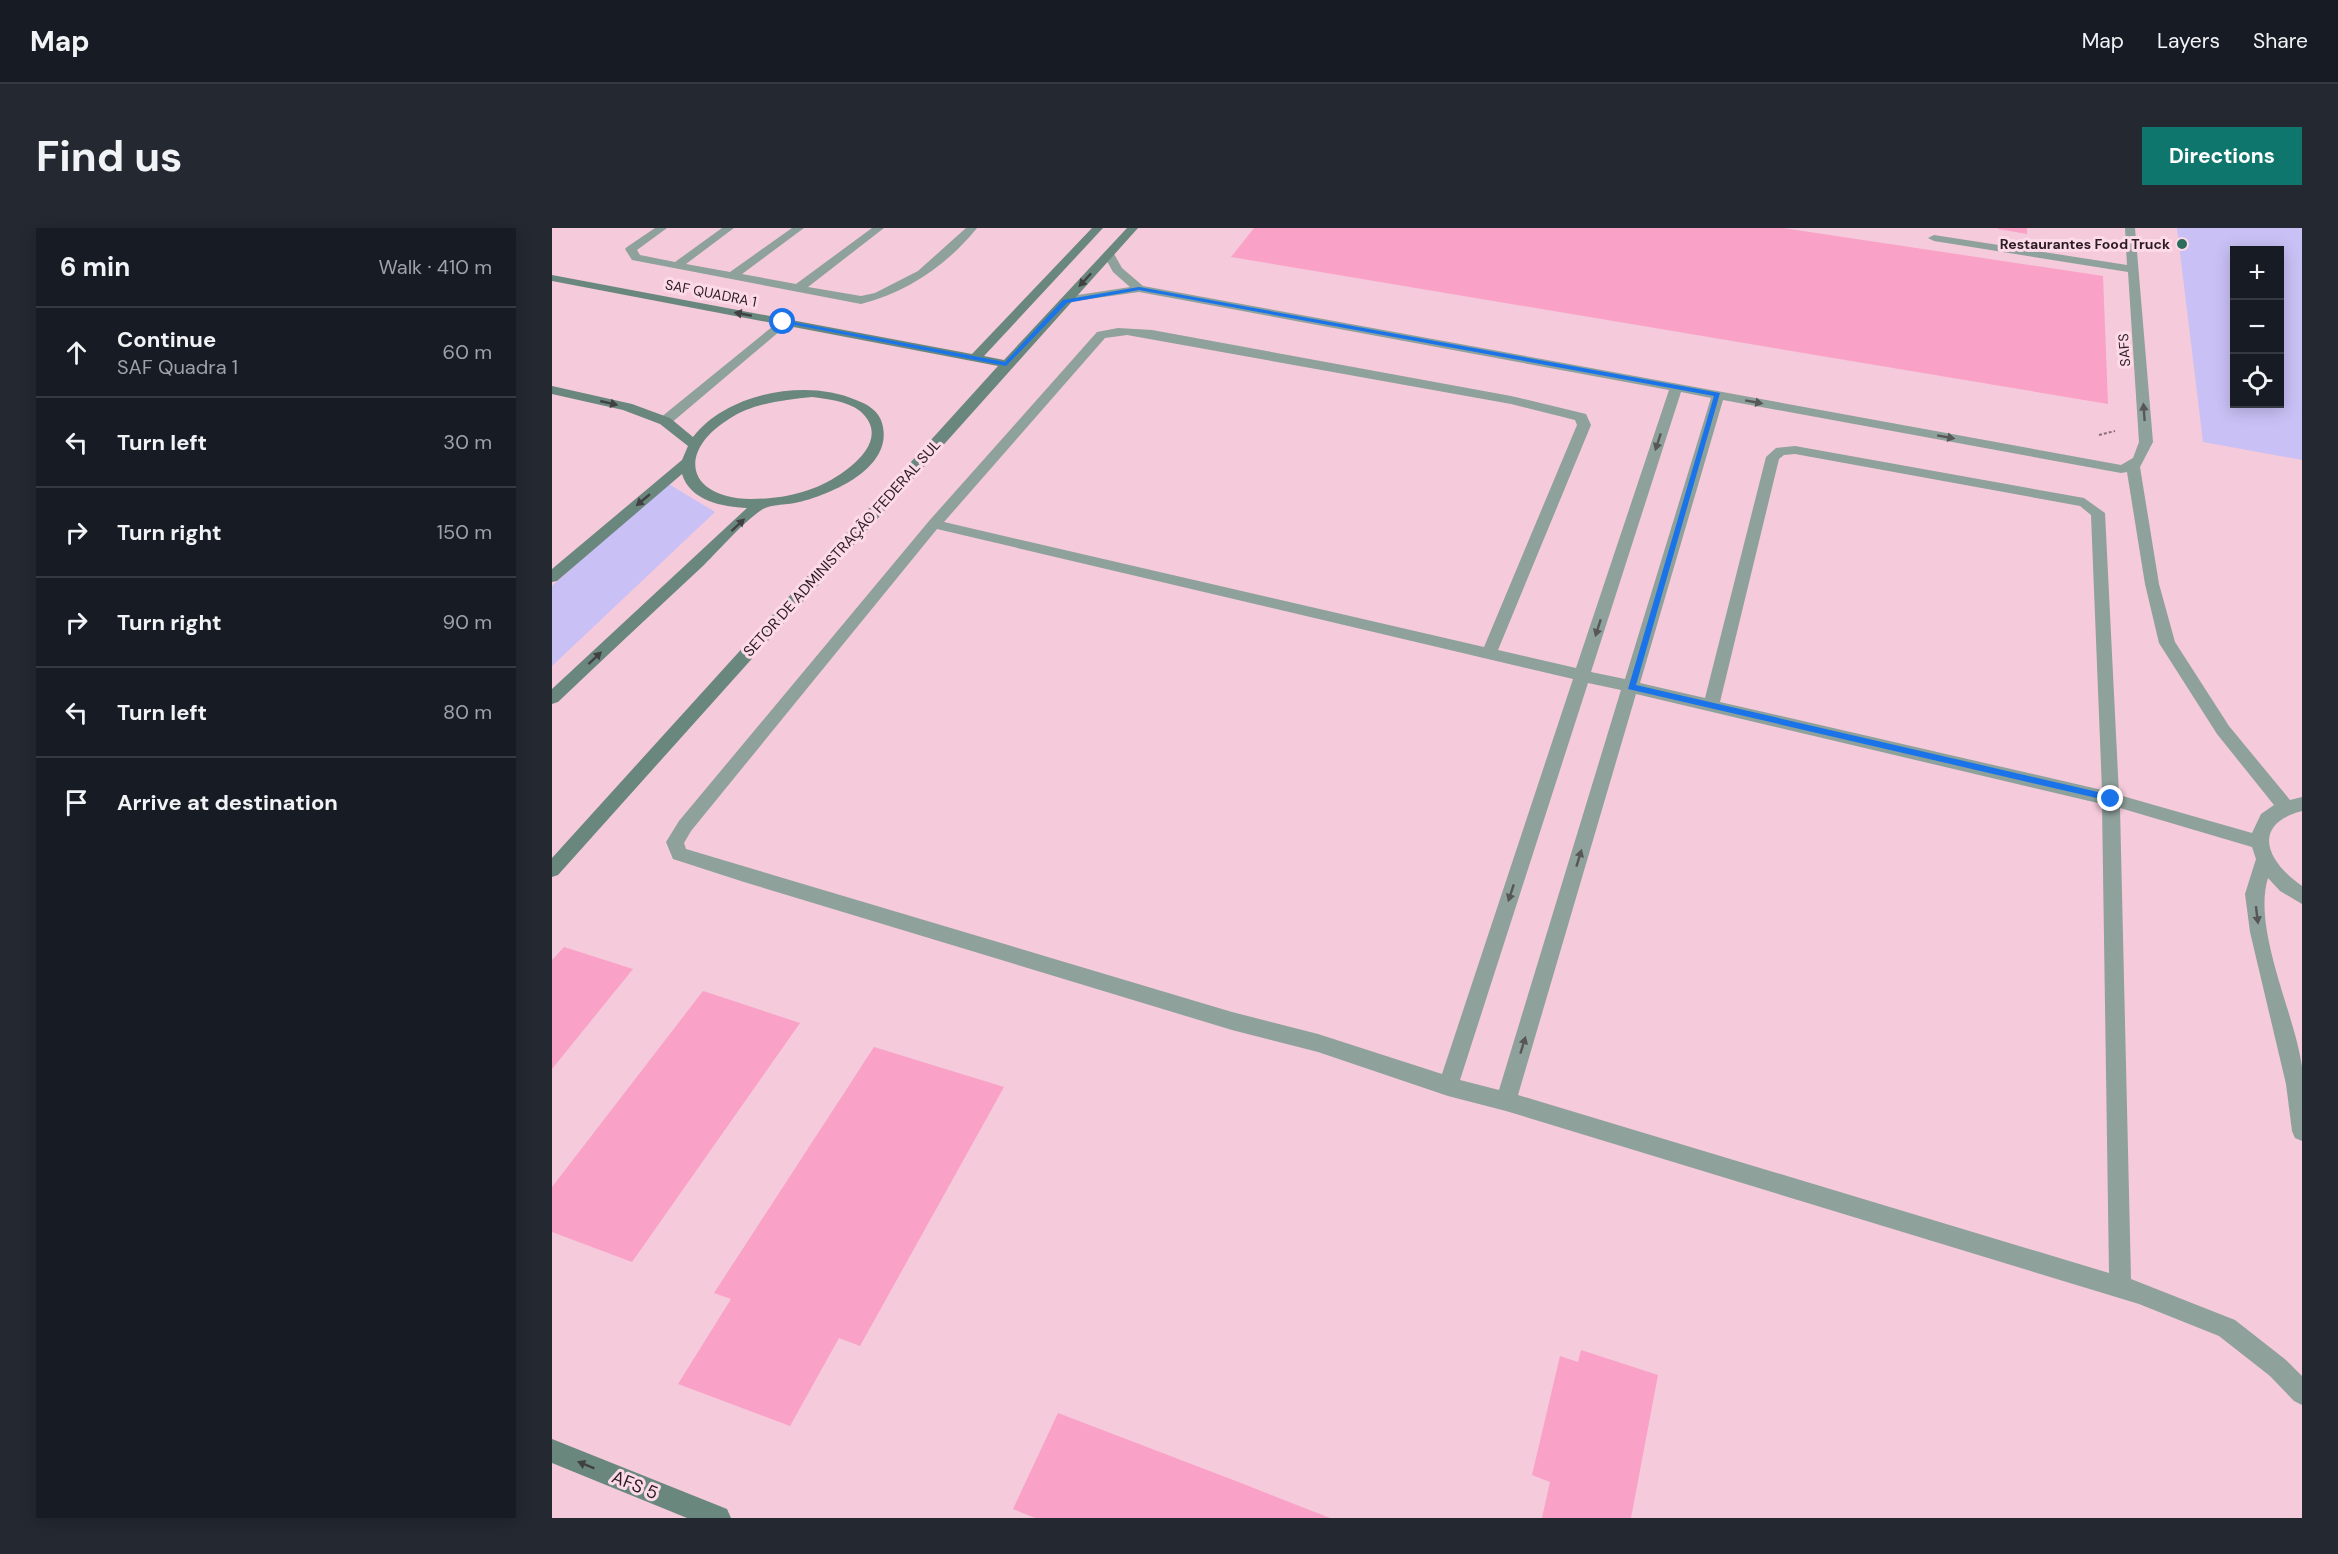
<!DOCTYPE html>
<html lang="en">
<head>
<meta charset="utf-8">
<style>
	body { margin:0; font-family:"DM Sans",sans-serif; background:#242831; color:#f1f3f6 }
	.controls { position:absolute; right:18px; top:18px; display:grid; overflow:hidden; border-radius:0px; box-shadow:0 3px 15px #0003 }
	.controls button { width:54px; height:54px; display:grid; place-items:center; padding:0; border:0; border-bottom:2px solid #363941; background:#171b24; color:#f1f3f6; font:30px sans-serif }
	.stop { position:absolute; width:18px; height:18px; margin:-14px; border:4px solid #1a73e8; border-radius:50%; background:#fff }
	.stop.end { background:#1a73e8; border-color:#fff; box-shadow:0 2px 6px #0008 }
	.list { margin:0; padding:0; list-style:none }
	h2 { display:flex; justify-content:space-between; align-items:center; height:78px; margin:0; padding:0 24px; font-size:26px }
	h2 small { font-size:20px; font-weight:400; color:#9ea1a6 }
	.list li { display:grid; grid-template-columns:39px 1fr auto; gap:18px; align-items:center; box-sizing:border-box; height:90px; padding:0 24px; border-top:2px solid #363941 }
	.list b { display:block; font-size:22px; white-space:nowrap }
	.list p { margin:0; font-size:20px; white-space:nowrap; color:#9ea1a6 }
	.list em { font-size:20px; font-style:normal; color:#9ea1a6 }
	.icon { flex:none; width:33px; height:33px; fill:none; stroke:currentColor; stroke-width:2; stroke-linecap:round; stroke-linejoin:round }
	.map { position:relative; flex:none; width:1750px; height:1290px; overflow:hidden; border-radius:0px }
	header { display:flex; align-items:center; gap:36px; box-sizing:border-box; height:84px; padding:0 30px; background:#171b24; border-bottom:2px solid #363941 }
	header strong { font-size:28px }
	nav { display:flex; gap:33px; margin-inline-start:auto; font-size:21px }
	.intro { display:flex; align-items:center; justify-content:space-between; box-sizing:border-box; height:144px; padding:0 36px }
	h1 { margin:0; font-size:42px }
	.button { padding:15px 27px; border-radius:0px; background:#0f766e; color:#fff; font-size:21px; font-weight:700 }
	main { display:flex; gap:36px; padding:0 36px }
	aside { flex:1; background:#171b24; border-radius:0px; box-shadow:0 3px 15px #0003 }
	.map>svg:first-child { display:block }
	.green { fill:#c9c0f5; fill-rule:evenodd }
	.building { fill:#f9a1c7 }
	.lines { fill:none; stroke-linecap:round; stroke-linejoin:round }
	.path { stroke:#8b6e7a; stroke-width:2; stroke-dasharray:3 2; stroke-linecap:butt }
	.lane { fill:#8ea19a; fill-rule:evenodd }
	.secondary { fill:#6a877d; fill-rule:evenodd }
	.oneway { fill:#414142 }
	.oneway2 { fill:#585758 }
	.route { fill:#1a73e8 }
	.poi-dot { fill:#2d6d5c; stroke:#fddae8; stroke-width:2 }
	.labels { text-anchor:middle; stroke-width:6; stroke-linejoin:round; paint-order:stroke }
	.far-poi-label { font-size:14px; font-weight:bold; fill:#2b1b22; stroke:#fddae8; text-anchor:end }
	.far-street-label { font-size:14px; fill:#2b1b22; stroke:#fddae8 }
	.street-label { font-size:15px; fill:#2b1b22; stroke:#fddae8 }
	.near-street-label { font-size:18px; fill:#2b1b22; stroke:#fddae8 }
</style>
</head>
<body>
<header>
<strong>Map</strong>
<nav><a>Map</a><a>Layers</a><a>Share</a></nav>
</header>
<div class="intro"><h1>Find us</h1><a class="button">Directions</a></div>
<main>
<aside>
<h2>6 min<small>Walk · 410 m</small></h2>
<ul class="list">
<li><svg class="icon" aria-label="ahead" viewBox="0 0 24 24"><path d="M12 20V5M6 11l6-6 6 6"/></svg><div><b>Continue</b><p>SAF Quadra 1</p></div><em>60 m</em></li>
<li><svg class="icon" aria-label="left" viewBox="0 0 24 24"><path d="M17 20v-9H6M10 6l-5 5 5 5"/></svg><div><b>Turn left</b></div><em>30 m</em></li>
<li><svg class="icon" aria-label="right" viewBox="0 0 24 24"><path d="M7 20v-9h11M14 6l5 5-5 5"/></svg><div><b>Turn right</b></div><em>150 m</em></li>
<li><svg class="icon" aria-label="right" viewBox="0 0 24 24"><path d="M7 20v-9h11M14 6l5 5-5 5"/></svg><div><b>Turn right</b></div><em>90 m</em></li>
<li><svg class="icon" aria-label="left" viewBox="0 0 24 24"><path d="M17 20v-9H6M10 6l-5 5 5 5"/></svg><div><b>Turn left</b></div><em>80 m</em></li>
<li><svg class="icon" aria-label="arrive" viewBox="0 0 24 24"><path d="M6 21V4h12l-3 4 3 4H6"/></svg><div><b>Arrive at destination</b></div></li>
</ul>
</aside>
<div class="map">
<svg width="1750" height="1290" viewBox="0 0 1750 1290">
	<rect width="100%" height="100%" fill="#f5cadb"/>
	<!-- green -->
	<path class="green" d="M1625,0H1750V232L1651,214ZM1728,22V176H1682V22Z
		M115,255L163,284L0,438V358Z"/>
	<!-- building -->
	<path class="building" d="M702,0H1231L1551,48L1556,176L679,29Z
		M1446,0H1475V6L1446,1Z
		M12,719L81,741L0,841V732Z
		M151,763L248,795L80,1034L0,1004V959Z
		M322,819L452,859L308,1118L287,1110L238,1198L126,1156L179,1071L162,1065Z
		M1029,1122L1106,1147L1079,1290H990L998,1254L980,1247L1008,1128L1026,1134Z
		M506,1185L689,1255L778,1290H483L461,1281Z"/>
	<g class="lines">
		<!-- path -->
		<path class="path" d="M1547,207L1563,203"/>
		<!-- lane -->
		<path class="lane" d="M103,0H115L85,22L88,27L123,34L170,0H182L134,36L178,44L240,0H252L190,46L244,56L320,0H332L256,59L309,68L323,65L366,43L414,0H425C395,37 356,64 309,76L80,32L73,21L75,19Z
			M1573,0H1583L1601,214L1588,239L1607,356L1623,414L1677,498L1738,572L1750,569V583C1698,597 1715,634 1750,658V676L1728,663L1716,650C1700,701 1743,786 1750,839C1750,863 1750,889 1750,913L1743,910L1740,903L1734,856L1698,704L1693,666L1704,631L1700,619L1568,580L1579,1051L1683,1092L1734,1132L1750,1148V1177L1742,1173L1718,1148L1667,1108L1587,1076L954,883L896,868L766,824L680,802L192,654L121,631L114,614L127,593L377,293L545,104L566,100L600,102L959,168L1034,186L1039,197L946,422L1024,440L1117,162L587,64L509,75L507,73L513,69L578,59L561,44L551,26L553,24H561L570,40L591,58L1569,237L1581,230L1587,214L1576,44L1382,13L1376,10L1382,7L1575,37ZM575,107L959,176L1023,192L1025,197L932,419L392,294L553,110ZM1129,164L1159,170L1073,451L1039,444ZM1171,172L1569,245L1575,244L1593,356L1607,415L1665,506L1722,577L1709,586L1700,605L1567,567L1553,285L1532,270L1243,218L1224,220L1214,229L1153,470L1088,455ZM1243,226L1528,278L1539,287L1550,562L1168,474L1227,231L1232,227ZM385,301L1021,451L890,846L766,806L680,784L134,621L132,615L139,603ZM1036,455L1069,462L947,862L908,852ZM1084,466L1550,576L1557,1045L966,867Z
			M231,90L235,91V97L118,196H108V190Z"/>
		<!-- secondary -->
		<path class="secondary" d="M540,0H551L432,128L452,132L575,0H586L6,647L0,649V630L446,138L0,53V47L420,126Z
			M0,158L80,176L118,190L141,209C175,165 254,150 304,172C315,176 327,183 330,195C343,239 280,266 247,274C237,277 219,276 211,281C193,292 168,321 152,337C103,383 54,428 6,474L0,476V461L195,280C171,279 138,273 130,246L5,353L0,354V341L130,232L136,218L108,196L71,182L0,166ZM260,169C276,171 295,173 308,183C344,214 288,250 262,260C242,268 220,271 199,271C135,270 124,224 177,191C201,175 232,172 260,169Z
			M0,1211L175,1281L179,1290H135L0,1235Z"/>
	</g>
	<!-- one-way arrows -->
	<defs><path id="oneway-solid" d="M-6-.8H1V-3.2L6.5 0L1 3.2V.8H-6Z" transform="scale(1.5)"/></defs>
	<g class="oneway">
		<use href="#oneway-solid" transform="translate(533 52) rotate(133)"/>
		<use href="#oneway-solid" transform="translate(191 86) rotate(-169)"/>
		<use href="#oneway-solid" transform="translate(57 175) rotate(13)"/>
		<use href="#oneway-solid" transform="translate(91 272) rotate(140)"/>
		<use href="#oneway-solid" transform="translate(186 297) rotate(-43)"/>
		<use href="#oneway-solid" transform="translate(43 430) rotate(-43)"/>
		<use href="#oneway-solid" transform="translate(34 1237) rotate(-158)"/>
	</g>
	<g class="oneway2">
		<use href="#oneway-solid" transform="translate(1202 174) rotate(10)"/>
		<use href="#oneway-solid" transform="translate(1592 184) rotate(-94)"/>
		<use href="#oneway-solid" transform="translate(1394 209) rotate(10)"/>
		<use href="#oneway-solid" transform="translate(1106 214) rotate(108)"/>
		<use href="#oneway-solid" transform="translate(1046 400) rotate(108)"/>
		<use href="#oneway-solid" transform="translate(1027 630) rotate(-73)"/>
		<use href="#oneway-solid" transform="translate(959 665) rotate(108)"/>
		<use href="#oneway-solid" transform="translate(1705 687) rotate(83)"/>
		<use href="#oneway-solid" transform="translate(971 817) rotate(-73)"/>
	</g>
	<!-- route -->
	<path class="route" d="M587,59L1168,165L1084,457L1559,567L1563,571L1562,574L1076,461L1162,168L587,62L515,75L454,138L228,94L231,92L453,134L511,72Z"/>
	<!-- markers -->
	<circle class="poi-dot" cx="1630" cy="16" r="6"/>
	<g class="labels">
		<!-- far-poi labels -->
		<g class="far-poi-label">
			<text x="1618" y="21">Restaurantes Food Truck</text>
		</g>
		<!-- far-street labels -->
		<g class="far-street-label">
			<text transform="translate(159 65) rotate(11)" y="5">SAF QUADRA 1</text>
			<text transform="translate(1572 122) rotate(-94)" y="5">SAFS</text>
		</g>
		<!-- street labels -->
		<g class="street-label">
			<text transform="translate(290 320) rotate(-48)" y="5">SETOR DE ADMINISTRAÇÃO FEDERAL SUL</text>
		</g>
		<!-- near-street labels -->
		<g class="near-street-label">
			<text transform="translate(83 1257) rotate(22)" y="6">AFS 5</text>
		</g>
	</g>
</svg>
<div class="controls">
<button>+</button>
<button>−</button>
<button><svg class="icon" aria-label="locate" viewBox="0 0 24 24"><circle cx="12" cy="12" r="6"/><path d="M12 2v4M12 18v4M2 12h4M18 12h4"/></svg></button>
</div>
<div class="stop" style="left:231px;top:94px"></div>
<div class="stop end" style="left:1559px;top:571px"></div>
</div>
</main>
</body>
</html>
